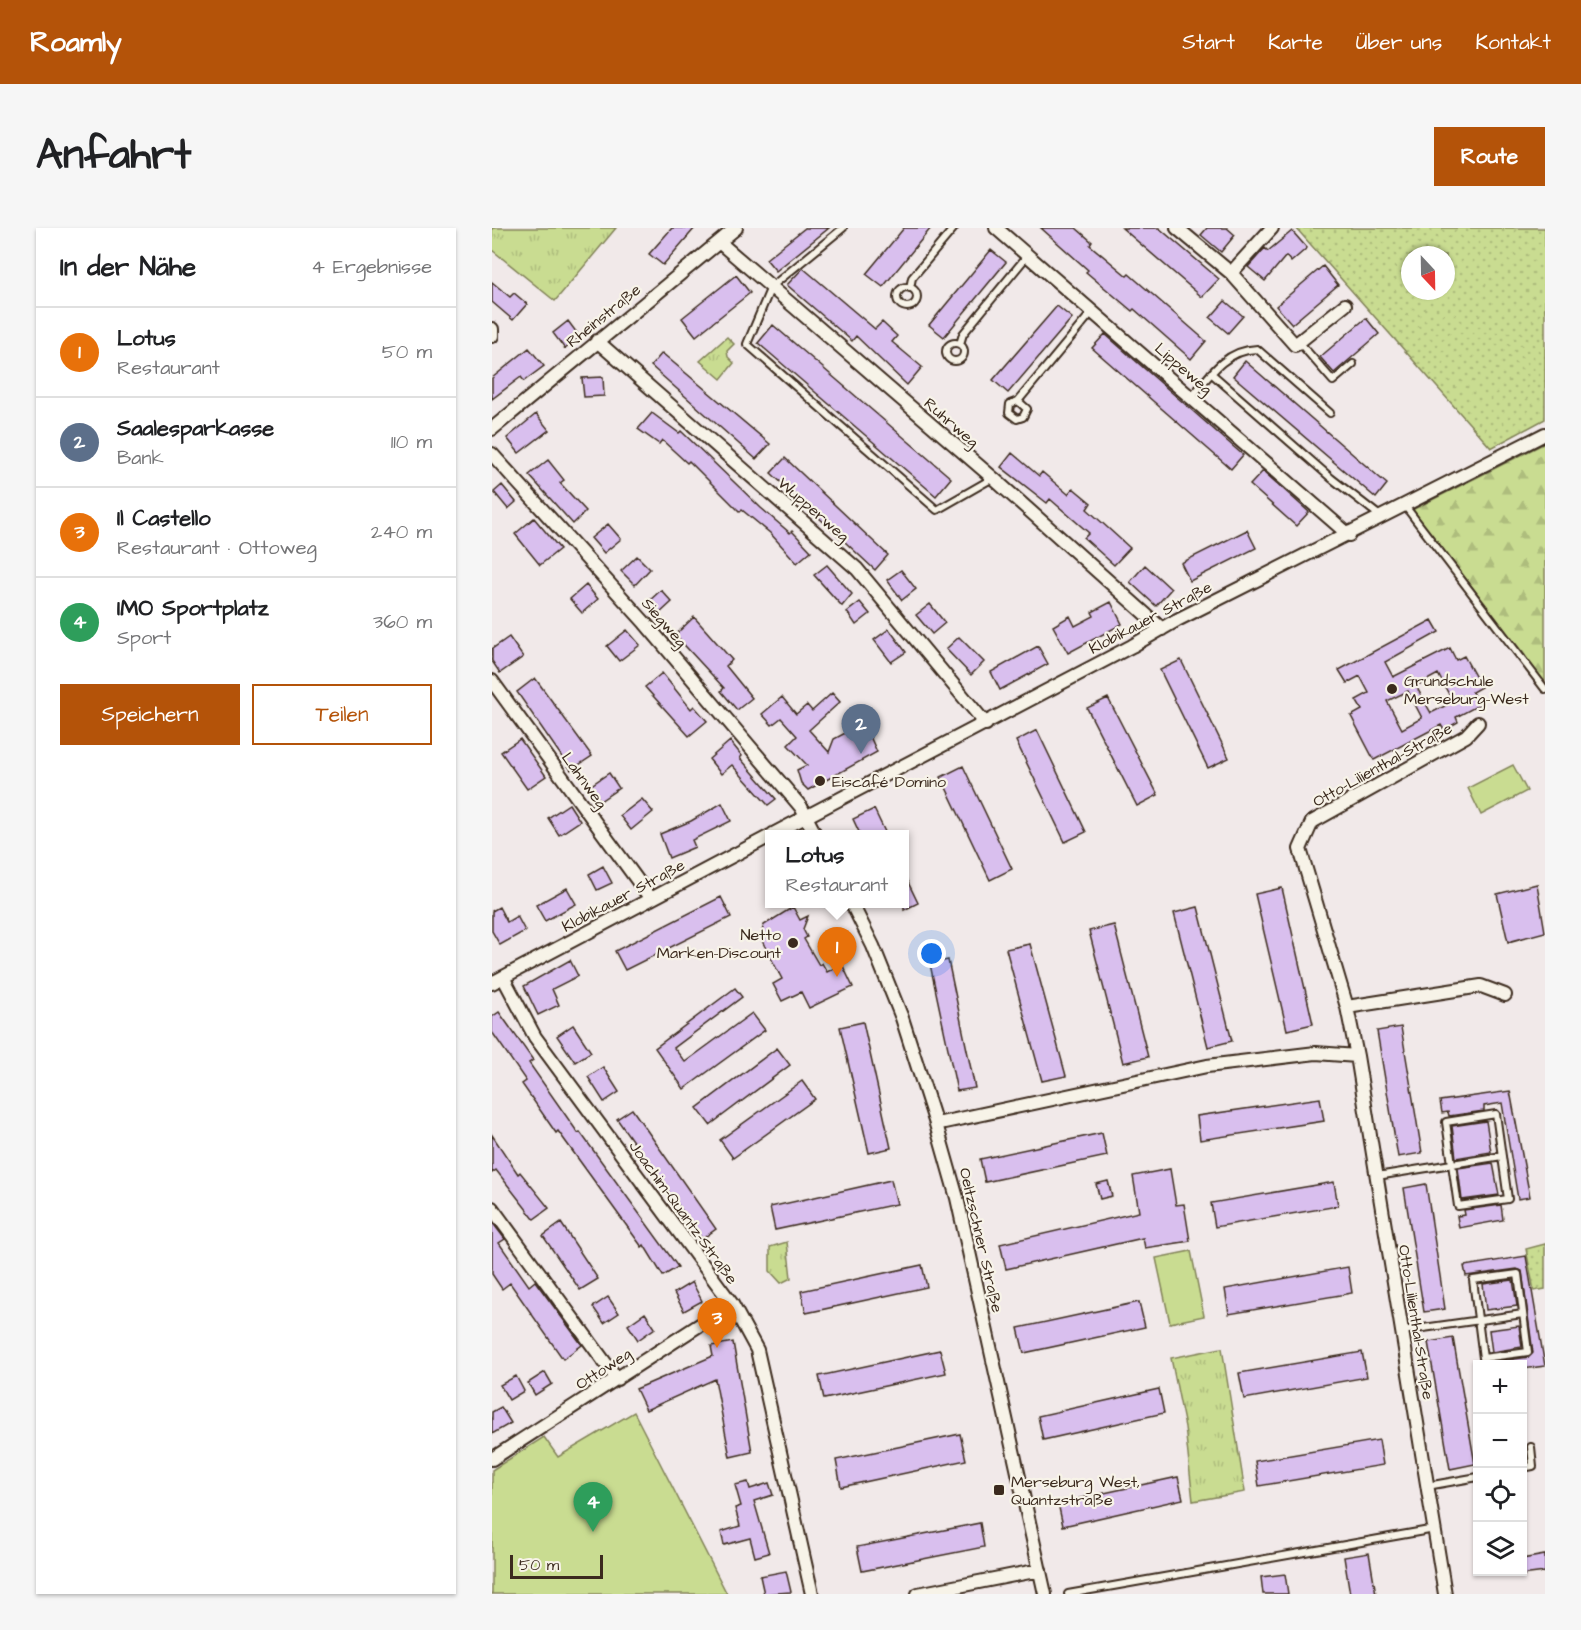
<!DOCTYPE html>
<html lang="de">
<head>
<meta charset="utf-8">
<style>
	body { margin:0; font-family:"Architects Daughter",sans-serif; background:#f6f6f6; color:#202124 }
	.controls { position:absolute; right:18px; bottom:18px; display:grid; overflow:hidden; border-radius:0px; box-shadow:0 2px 4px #0004 }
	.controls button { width:54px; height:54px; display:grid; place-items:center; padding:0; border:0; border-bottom:2px solid #e0e0e0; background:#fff; color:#202124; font:30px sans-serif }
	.compass { position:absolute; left:909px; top:18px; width:54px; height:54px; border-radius:50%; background:#fff; box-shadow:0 2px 4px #0004; rotate:158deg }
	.scale { position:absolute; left:18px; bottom:15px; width:93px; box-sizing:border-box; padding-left:6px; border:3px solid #3b2a1e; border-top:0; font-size:16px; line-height:21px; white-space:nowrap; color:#3b2a1e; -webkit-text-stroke:4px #f7f3e8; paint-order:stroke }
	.you { position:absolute; left:440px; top:726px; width:21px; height:21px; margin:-15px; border:4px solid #fff; border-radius:50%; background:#1a73e8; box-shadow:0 0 0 9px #1a73e833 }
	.badge { display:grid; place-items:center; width:39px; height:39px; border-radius:50%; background:#b45309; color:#fff; font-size:20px; font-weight:700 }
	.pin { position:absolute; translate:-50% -50px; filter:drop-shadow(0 2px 3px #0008) }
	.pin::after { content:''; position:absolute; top:32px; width:21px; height:18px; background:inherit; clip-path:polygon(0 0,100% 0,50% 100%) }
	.popup { position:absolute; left:273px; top:602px; width:144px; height:78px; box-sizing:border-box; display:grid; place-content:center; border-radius:0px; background:#fff; filter:drop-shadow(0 2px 4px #0005); font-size:20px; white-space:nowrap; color:#757577 }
	.popup b { font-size:22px; color:#202124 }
	.popup::after { content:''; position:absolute; left:50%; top:100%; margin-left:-12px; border:12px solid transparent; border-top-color:#fff }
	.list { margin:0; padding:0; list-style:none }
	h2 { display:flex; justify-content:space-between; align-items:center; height:78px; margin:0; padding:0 24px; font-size:26px }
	h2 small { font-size:20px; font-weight:400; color:#757577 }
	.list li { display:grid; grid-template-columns:39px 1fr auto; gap:18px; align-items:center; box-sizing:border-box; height:90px; padding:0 24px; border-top:2px solid #e0e0e0 }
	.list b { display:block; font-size:22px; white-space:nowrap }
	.list p { margin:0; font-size:20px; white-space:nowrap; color:#757577 }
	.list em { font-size:20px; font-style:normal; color:#757577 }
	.actions { display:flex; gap:12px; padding:18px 24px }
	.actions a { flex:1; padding:14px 0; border:2px solid #b45309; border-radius:0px; text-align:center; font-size:21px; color:#b45309 }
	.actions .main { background:#b45309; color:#fff }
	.icon { flex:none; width:33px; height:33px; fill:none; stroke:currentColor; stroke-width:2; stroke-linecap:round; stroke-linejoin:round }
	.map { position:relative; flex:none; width:1053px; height:1366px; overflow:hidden; border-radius:0px }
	header { display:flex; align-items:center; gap:36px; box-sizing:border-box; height:84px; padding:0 30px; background:#b45309; color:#fff }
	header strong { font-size:28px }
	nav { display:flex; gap:33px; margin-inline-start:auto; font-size:21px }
	.intro { display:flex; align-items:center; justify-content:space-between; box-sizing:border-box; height:144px; padding:0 36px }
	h1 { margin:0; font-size:42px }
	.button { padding:15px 27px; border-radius:0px; background:#b45309; color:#fff; font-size:21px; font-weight:700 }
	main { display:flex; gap:36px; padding:0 36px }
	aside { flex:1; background:#fff; border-radius:0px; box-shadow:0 2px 4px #0004 }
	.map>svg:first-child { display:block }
	.grass { fill:url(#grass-tufts); stroke:#828358; stroke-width:1.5 }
	.forest { fill:url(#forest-firs); stroke:#828358; stroke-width:1.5 }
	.garden { fill:url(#garden-dots); stroke:#828358; stroke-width:1.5; fill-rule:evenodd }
	.pitch { fill:#c9dc91; stroke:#828358; stroke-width:1.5 }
	.building { fill:#d9bfee; stroke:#3b2a1e; stroke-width:1.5; fill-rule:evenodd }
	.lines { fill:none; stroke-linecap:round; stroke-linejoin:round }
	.service-casing { stroke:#3b2a1e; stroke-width:10 }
	.minor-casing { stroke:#3b2a1e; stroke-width:16 }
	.service { stroke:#f7f3e8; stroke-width:6 }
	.minor { stroke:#f7f3e8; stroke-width:12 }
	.poi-dot { fill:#3b2a1e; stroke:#f7f3e8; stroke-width:2 }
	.labels { text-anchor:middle; stroke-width:4.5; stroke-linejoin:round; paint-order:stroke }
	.street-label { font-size:16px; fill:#3b2a1e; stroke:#f7f3e8 }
	.poi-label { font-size:16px; fill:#3b2a1e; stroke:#f7f3e8; text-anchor:start }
</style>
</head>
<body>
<header>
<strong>Roamly</strong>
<nav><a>Start</a><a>Karte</a><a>Über uns</a><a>Kontakt</a></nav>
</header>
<div class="intro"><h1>Anfahrt</h1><a class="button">Route</a></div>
<main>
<aside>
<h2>In der Nähe<small>4 Ergebnisse</small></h2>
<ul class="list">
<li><span class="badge" style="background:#e8710a">1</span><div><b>Lotus</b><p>Restaurant</p></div><em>50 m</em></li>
<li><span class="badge" style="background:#5c6f8a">2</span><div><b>Saalesparkasse</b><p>Bank</p></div><em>110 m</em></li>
<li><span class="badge" style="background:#e8710a">3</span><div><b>Il Castello</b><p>Restaurant · Ottoweg</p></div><em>240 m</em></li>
<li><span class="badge" style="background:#2e9e5b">4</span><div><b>IMO Sportplatz</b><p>Sport</p></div><em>360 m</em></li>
</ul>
<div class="actions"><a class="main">Speichern</a><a>Teilen</a></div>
</aside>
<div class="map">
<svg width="1053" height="1366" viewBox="0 0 1053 1366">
	<defs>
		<pattern id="grass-tufts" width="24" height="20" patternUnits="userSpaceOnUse" patternTransform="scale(1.5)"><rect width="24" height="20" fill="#c9dc91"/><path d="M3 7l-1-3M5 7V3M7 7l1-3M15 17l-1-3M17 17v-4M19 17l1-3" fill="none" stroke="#aebd7d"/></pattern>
		<pattern id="forest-firs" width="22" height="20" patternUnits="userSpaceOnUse" patternTransform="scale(1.5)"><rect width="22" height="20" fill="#c9dc91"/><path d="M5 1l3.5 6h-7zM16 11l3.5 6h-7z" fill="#aebd7d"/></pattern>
		<pattern id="garden-dots" width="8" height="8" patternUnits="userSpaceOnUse" patternTransform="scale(1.5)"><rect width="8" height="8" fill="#c9dc91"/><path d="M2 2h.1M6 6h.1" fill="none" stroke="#aebd7d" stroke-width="1.8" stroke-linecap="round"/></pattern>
	</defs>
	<rect width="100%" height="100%" fill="#f1e9e9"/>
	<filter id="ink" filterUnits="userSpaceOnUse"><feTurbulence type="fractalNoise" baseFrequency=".0167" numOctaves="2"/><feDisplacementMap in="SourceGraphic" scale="12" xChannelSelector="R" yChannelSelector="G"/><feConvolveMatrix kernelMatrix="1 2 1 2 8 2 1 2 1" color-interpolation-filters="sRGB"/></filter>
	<g filter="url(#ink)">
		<!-- grass -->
		<path class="grass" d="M0,0H124L63,73L0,22Z
			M235,109L242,116L235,123L236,129L242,135L229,151L208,133Z
			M295,1014L299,1050L289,1055L278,1043V1019Z
			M730,1120L753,1264L701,1273L693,1199L679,1130Z"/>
		<!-- forest -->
		<path class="forest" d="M1053,215V459L920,282Z"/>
		<!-- garden -->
		<path class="garden" d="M804,0H1053V191L999,220ZM918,27H954V63H918Z
			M1053,1016V1061L1042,1063L1034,1021Z"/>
		<!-- pitch -->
		<path class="pitch" d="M1021,537L1035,563L989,587L976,560Z
			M699,1023L712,1088L678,1095L664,1030Z
			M142,1184L235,1366H0V1242L52,1209L66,1229Z"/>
		<!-- building -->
		<path class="building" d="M180,0H203L171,37L157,26Z
			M313,0H337L284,43L274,31Z
			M412,0H439L391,59L374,46Z
			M549,0H584L600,14L598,17L635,48L637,46L714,113L699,131L642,81L640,83L594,44L596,42Z
			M630,0H667L727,51L710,69Z
			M715,0H735L743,7L729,24L709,7Z
			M800,3L815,20L799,34L794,28L773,53L756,39L773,20L776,23Z
			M499,22L514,34L452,109L437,97Z
			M831,38L846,57L800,96L784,78Z
			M311,40L383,101L390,94L405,108L400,114L430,139L415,157L364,108L360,113L295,57Z
			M244,47L258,65L204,108L190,90Z
			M0,54L18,69L22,65L35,76L21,92L0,74Z
			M733,73L751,88L736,105L718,90Z
			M565,78L580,90L516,165L501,152Z
			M874,90L887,106L842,145L828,129Z
			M76,93L88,109L73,121L61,105Z
			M281,97L459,250L444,268L266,115Z
			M613,106L751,227L739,241L600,120Z
			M37,120L52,138L32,153L29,149L0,171V150Z
			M170,125L278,216L264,231L159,138Z
			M753,133L895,256L884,270L741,148Z
			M111,149L112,168L92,169L90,150Z
			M160,185L187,205L189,203L269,280L298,305L300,303L319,323L305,335L278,305L250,282L248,284L197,233L195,235L170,212L167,216L146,201Z
			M44,186L57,202L27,225L15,210Z
			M520,225L547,248L550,244L576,266L581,260L599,275L595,281L638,320L622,337L592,310L597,305L558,271L555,275L509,239Z
			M293,230L396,327L383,342L279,245Z
			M56,232L72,252L68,255L94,283L81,296L37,247Z
			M771,243L817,284L804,298L758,257Z
			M10,257L24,274L16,281L2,264Z
			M42,290L68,321L48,337L23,306Z
			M116,296L129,311L112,325L99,310Z
			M755,302L764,320L698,353L689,335Z
			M145,328L158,341L143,357L129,343Z
			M335,337L360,366L350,378L322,347Z
			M653,337L679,361L664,378L638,354Z
			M409,342L424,361L410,372L395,352Z
			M94,357L106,371L90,385L78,371Z
			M169,362L180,374L167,386L156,374Z
			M368,374L378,386L364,397L355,384Z
			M619,374L630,396L576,425L561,398L578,388L583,398L602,388L600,384Z
			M438,376L453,395L440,406L424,387Z
			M202,389L240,432L234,438L260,470L245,482L229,463L232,460L183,407Z
			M940,392L947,404L893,434L901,449L958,420L964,432L972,428L989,459L980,464L987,477L964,489L966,494L952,502L949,497L882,532L859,488L870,482L864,472L877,465L868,448L855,455L847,442ZM946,446L961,474L939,485L924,458ZM916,463L930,490L910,501L895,473Z
			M397,401L414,424L399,434L382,412Z
			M135,402L148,417L127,433L115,418Z
			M17,409L31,429L8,445L0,433V421Z
			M467,409L492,434L479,447L454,421Z
			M546,418L556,436L508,462L499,444Z
			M689,432L737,530L716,540L668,442Z
			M170,445L199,481L202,478L215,493L197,508L153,459Z
			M43,450L100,528L79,542L25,464Z
			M340,465L348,474L317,502L337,524L342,511L372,495L385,524L316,562L309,555L305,542L315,537L296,517L305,508L289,490L280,497L270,486L290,469L304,486L315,477L320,483Z
			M616,470L666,567L645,578L595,480Z
			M545,502L594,604L573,614L524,513Z
			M28,511L54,548L35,561L9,524Z
			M238,513L250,528L248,530L284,571L276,577L240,537L229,546L217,531Z
			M471,538L520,641L498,652L449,549Z
			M117,545L127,560L108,573L98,558Z
			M150,571L161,584L139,602L128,588Z
			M230,575L239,593L200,612L203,619L177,630L168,606L199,593Z
			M77,576L88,593L67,607L56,590Z
			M382,581L394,606H368L361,591Z
			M111,638L120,655L105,662L97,646Z
			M412,646L426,675L412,682Z
			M1045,656L1053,704L1016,714L1005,666Z
			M75,660L84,676L53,693L44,677Z
			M790,660L821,796L795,802L763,666Z
			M229,669L239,689L133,742L123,723Z
			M7,679L15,694L25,688L33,703L8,717L0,703V683Z
			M301,679L308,692L316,688L311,701L315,709L312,711L327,737L330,735L335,744L350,736L361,759L317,780L309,764L290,773L281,756L290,751L268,709L272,697Z
			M706,679L740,813L716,819L682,685Z
			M622,697L656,829L631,835L597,703Z
			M538,716L574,848L550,853L514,721Z
			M78,732L86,748L60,761L67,777L46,787L32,758Z
			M456,732L483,860L465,863L438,736Z
			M243,760L250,769L182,820L193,834L260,785L273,802L192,861L163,820Z
			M7,784L41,832L37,835L86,905L88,904L186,1039L171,1048L152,1017L150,1019L66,903L64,905L30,856L34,853L0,804V789Z
			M371,794L399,920L377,925L348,799Z
			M81,797L99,824L83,834L65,808Z
			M909,799L930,925L906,929L885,803Z
			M285,820L298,837L218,897L205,880Z
			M111,839L127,864L112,874L96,849Z
			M310,853L323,871L241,930L228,912Z
			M1018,863L1038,969L1026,971L1010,875L992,878V883L957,888L956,884L950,885L948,873Z
			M828,870L832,893L708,912L705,888Z
			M140,881L224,1001L210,1011L125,891Z
			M994,893L999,924L964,930L960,898Z
			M610,905L615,928L493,954L488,931Z
			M0,907L26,946L28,944L57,980L42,991L4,942L0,945Z
			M1001,935L1007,967L970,972L966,940Z
			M678,941L684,977L692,976L698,1013L653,1020L651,1010L514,1041L508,1016L647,984L641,948Z
			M399,952L405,976L283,1002L278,979Z
			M616,953L620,968L608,971L604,956Z
			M842,954L846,978L723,999L719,975Z
			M934,956L953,1081L932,1084L912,960Z
			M1009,977L1011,992L967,1000L965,988L973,987L972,982Z
			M0,994L13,1011L7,1015L37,1058L43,1053L90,1117L71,1131L18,1055L10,1061L0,1046Z
			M69,995L106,1051L88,1062L51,1008Z
			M1034,1028L1053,1138L1030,1141V1137H1002L1001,1134L1037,1129L1041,1125L1030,1043L1025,1041L974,1048L972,1038Z
			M430,1037L435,1059L314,1085L309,1063Z
			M856,1039L860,1065L737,1086L733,1061Z
			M1021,1052L1025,1078L994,1082L991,1056Z
			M200,1054L210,1073L192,1083L182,1065Z
			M116,1069L127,1085L112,1095L101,1079Z
			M647,1074L653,1099L532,1125L526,1100Z
			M153,1085L163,1100L146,1112L136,1097Z
			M1027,1098L1030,1119L1000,1124L997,1102Z
			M961,1110L983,1236L958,1241L936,1114Z
			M241,1114L260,1224L238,1229L223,1151L154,1182L144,1161L221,1128L219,1118Z
			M448,1122L454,1145L332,1171L327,1148Z
			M870,1124L875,1149L752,1171L747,1145Z
			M53,1144L60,1156L43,1167L36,1155Z
			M24,1148L32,1163L17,1172L8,1157Z
			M667,1161L672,1185L551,1212L546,1188Z
			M9,1179L19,1195L0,1206V1184Z
			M468,1206L474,1232L349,1259L344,1232Z
			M887,1212L891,1237L767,1258L763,1233Z
			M686,1249L691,1271L571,1298L566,1275Z
			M256,1254L258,1261L277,1255L281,1267L262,1273L277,1325L263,1329L258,1310L232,1317L229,1304L248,1298L243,1280L249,1278L243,1257Z
			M488,1295L492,1319L370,1343L365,1319Z
			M877,1325L884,1366H858L852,1329Z
			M1053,1327V1344L1030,1347V1331Z
			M294,1343L299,1364L272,1366L268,1348Z
			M793,1346L796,1366H771L769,1349Z"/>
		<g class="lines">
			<!-- service casing -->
			<g class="service-casing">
				<path id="service" d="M351,0L279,59L255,116L445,282L501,250
					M405 69a10 10 0 1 1 20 0a10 10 0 1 1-20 0Z
					M418,60L420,50L462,0
					M807,114L841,153L861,136
					M454 124a9 9 0 1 1 18 0a9 9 0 1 1-18 0Z
					M468,116L471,106L535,28
					M719,145L839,250L888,288
					M700,169C718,146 734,122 765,121L838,185
					M526,173L535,181L531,189L525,191L517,185L518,176L526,173L600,84
					M913,278L1053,461
					M1004,886L1016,971L966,978L954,894Z
					M885,948L1010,928
					M1026,1046L1036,1124L991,1130L981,1052Z
					M910,1103L1031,1086
					M1030,1240L1041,1238L1039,1219
					M935,1258L986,1249
					M576,1366L943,1301"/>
			</g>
			<!-- minor casing -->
			<g class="minor-casing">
				<path id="minor" d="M504,0L857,307
					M685,0L739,45L803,117L853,77
					M227,14L501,250L670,401
					M739,45L780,0
					M0,101V108
					M105,113L365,341L494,496
					M0,201L244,0
					M0,226L153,395L309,579L323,606
					M0,453L159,671
					M281,606L640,418L685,392L1053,206
					M360,676L381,718L410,790L444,896L465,970L553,1366
					M11,749L43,809L240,1076L265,1122L320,1366
					M0,755L278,608
					M855,779L989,758L1013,767
					M865,828L855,779L808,621L820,594L974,508L986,495
					M444,896L715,838L824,825L865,828L953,1366
					M0,980L125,1151
					M0,1231L240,1076
					M426,1366L548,1342"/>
			</g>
			<!-- service -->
			<use href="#service" class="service"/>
			<!-- minor -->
			<use href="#minor" class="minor"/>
		</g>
	</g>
	<!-- markers -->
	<g class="poi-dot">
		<circle cx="900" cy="461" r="6"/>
		<circle cx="328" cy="553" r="6"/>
		<circle cx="301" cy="715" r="6"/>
		<rect x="501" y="1256" width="12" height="12" rx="3"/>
	</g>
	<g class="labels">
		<!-- street labels -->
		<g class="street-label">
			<text transform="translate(111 87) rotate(-39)" y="6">Rheinstraße</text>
			<text transform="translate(692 140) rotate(41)" y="6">Lippeweg</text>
			<text transform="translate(460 194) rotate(41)" y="6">Ruhrweg</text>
			<text transform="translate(322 281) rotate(41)" y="6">Wupperweg</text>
			<text transform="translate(658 389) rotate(-28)" y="6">Klobikauer Straße</text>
			<text transform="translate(173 394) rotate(49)" y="6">Siegweg</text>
			<text transform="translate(890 536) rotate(-29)" y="6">Otto-Lilienthal-Straße</text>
			<text transform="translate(93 552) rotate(54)" y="6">Lahnweg</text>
			<text transform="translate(131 667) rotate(-28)" y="6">Klobikauer Straße</text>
			<text transform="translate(192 984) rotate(54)" y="6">Joachim-Quantz-Straße</text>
			<text transform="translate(490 1012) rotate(77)" y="6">Oeltzschner Straße</text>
			<text transform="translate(925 1094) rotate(81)" y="6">Otto-Lilienthal-Straße</text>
			<text transform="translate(111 1140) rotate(-33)" y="6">Ottoweg</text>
		</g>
		<!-- poi labels -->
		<g class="poi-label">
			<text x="912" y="458">Grundschule<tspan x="912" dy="18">Merseburg-West</tspan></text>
			<text x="340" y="559">Eiscafé Domino</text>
			<text x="289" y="712" text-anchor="end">Netto<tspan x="289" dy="18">Marken-Discount</tspan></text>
			<text x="519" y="1259">Merseburg West,<tspan x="519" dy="18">Quantzstraße</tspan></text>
		</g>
	</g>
</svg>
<div class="controls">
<button>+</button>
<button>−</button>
<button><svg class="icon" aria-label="locate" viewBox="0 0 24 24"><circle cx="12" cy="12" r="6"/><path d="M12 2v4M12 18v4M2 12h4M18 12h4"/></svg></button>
<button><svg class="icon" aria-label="layers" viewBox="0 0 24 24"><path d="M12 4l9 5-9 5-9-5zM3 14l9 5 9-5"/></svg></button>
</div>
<svg class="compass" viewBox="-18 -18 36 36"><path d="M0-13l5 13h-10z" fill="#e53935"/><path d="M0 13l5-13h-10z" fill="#757577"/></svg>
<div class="scale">50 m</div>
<div class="you"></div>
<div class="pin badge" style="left:345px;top:749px;background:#e8710a">1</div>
<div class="popup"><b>Lotus</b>Restaurant</div>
<div class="pin badge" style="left:369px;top:526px;background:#5c6f8a">2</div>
<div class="pin badge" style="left:225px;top:1120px;background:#e8710a">3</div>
<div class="pin badge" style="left:101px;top:1304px;background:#2e9e5b">4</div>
</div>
</main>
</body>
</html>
